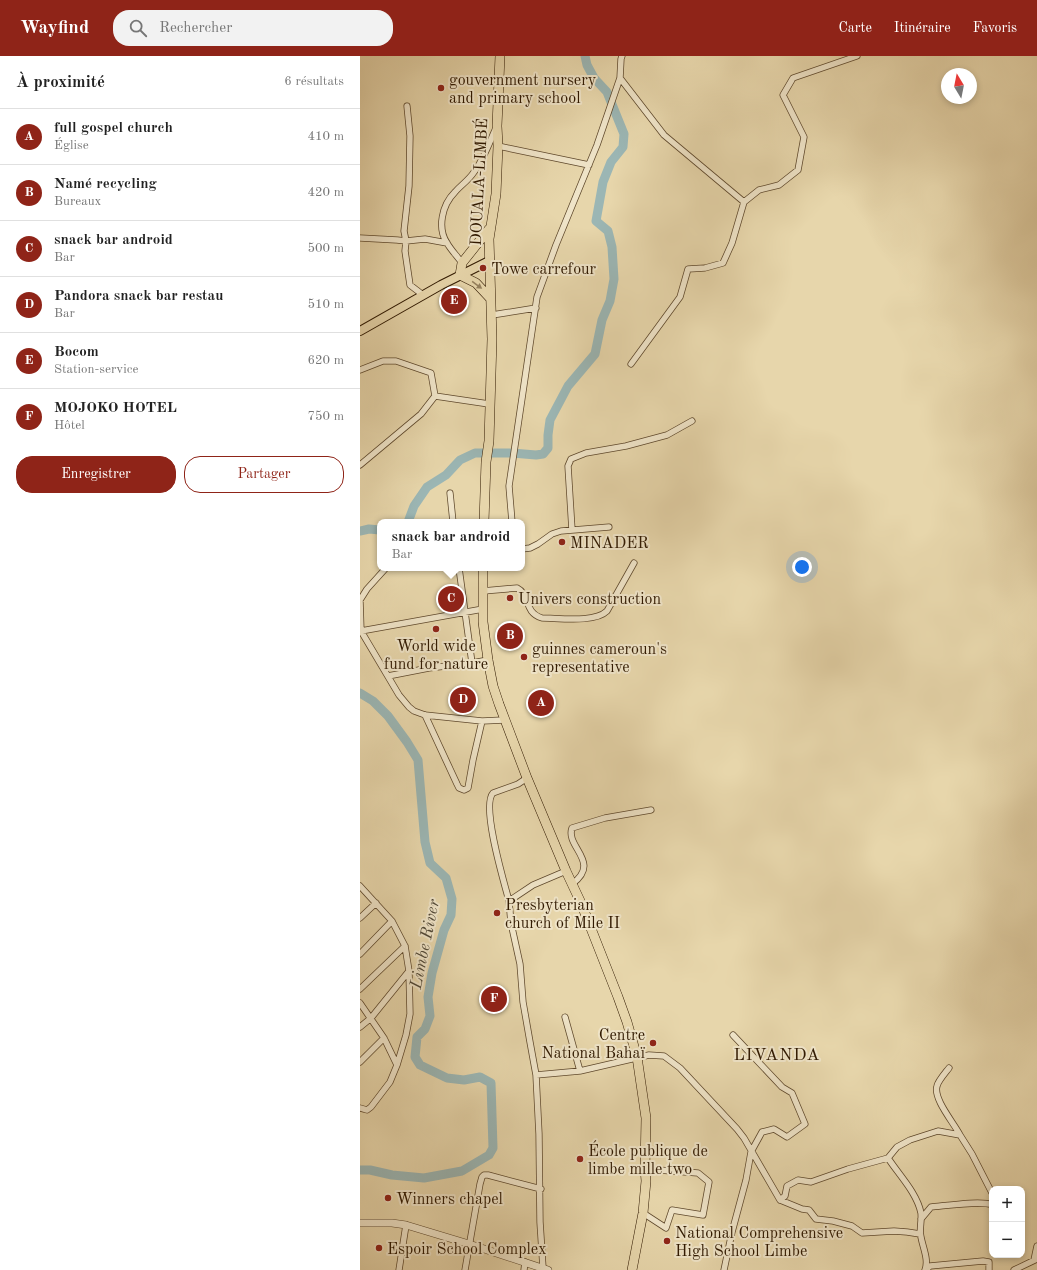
<!DOCTYPE html>
<html lang="fr">
<head>
<meta charset="utf-8">
<style>
	body { margin:0; font-family:"Old Standard TT",serif; background:#f2f2f2; color:#222 }
	.controls { position:absolute; right:12px; bottom:12px; display:grid; overflow:hidden; border-radius:8px; box-shadow:0 2px 6px #0003 }
	.controls button { width:36px; height:36px; display:grid; place-items:center; padding:0; border:0; border-bottom:1px solid #e0e0e0; background:#fff; color:#222; font:20px sans-serif }
	.compass { position:absolute; left:581px; top:12px; width:36px; height:36px; border-radius:50%; background:#fff; box-shadow:0 2px 6px #0003; rotate:350deg }
	.you { position:absolute; left:442px; top:511px; width:14px; height:14px; margin:-10px; border:3px solid #fff; border-radius:50%; background:#1a73e8; box-shadow:0 0 0 6px #1a73e833 }
	.badge { display:grid; place-items:center; width:26px; height:26px; border-radius:50%; background:#8f2418; color:#fff; font-size:13px; font-weight:700 }
	.pin { position:absolute; translate:-50% -50%; border:2px solid #fff; box-shadow:0 1px 4px #0006 }
	.popup { position:absolute; left:17px; top:463px; width:148px; height:52px; box-sizing:border-box; display:grid; place-content:center; border-radius:8px; background:#fff; filter:drop-shadow(0 1px 3px #0005); font-size:13px; white-space:nowrap; color:#767676 }
	.popup b { font-size:15px; color:#222 }
	.popup::after { content:''; position:absolute; left:50%; top:100%; margin-left:-8px; border:8px solid transparent; border-top-color:#fff }
	.list { margin:0; padding:0; list-style:none }
	h2 { display:flex; justify-content:space-between; align-items:center; height:52px; margin:0; padding:0 16px; font-size:17px }
	h2 small { font-size:13px; font-weight:400; color:#767676 }
	.list li { display:grid; grid-template-columns:26px 1fr auto; gap:12px; align-items:center; box-sizing:border-box; height:56px; padding:0 16px; border-top:1px solid #e0e0e0 }
	.list b { display:block; font-size:15px; white-space:nowrap }
	.list p { margin:0; font-size:13px; white-space:nowrap; color:#767676 }
	.list em { font-size:13px; font-style:normal; color:#767676 }
	.actions { display:flex; gap:8px; padding:12px 16px }
	.actions a { flex:1; padding:9px 0; border:1px solid #8f2418; border-radius:16px; text-align:center; font-size:14px; color:#8f2418 }
	.actions .main { background:#8f2418; color:#fff }
	.icon { flex:none; width:22px; height:22px; fill:none; stroke:currentColor; stroke-width:2; stroke-linecap:round; stroke-linejoin:round }
	.map { position:relative; flex:none; width:677px; height:1214px; overflow:hidden }
	header { display:flex; align-items:center; gap:24px; box-sizing:border-box; height:56px; padding:0 20px; background:#8f2418; color:#fff }
	header strong { font-size:19px }
	nav { display:flex; gap:22px; margin-inline-start:auto; font-size:14px }
	.search { width:280px; height:36px; background:#f2f2f2; display:flex; align-items:center; gap:10px; box-sizing:border-box; padding:0 14px; border-radius:16px; color:#767676; font-size:15px }
	main { display:flex }
	aside { flex:1; background:#fff }
	.map>svg:first-child { display:block }
	.lines { fill:none; stroke-linecap:round; stroke-linejoin:round }
	.river { stroke:#9bb6b4; stroke-width:9 }
	.minor-casing { stroke:#5e482c; stroke-width:7 }
	.tertiary-casing { stroke:#5e482c; stroke-width:8 }
	.primary-casing { stroke:#301901; stroke-width:10 }
	.trunk-casing { stroke:#301901; stroke-width:10 }
	.minor { stroke:#efe4c8; stroke-width:5.5 }
	.tertiary { stroke:#efe4c8; stroke-width:7 }
	.primary { stroke:#e7d6ab; stroke-width:8 }
	.trunk { stroke:#e7d6ab; stroke-width:9 }
	.oneway { fill:#95815e }
	.poi-dot { fill:#8f2418; stroke:#efe4c8; stroke-width:1.5 }
	.labels { text-anchor:middle; stroke-width:4; stroke-linejoin:round; paint-order:stroke }
	.poi-label { font-size:16px; fill:#301901; stroke:#efe4c8; text-anchor:start }
	.street-label { font-size:16px; fill:#301901; stroke:#efe4c8 }
	.water-label { font-size:17px; font-style:italic; fill:#504837; stroke:#efe4c8 }
	.neighbourhood-label { font-size:17px; letter-spacing:1px; fill:#301901; stroke:#efe4c8 }
</style>
</head>
<body>
<header>
<strong>Wayfind</strong>
<div class="search"><svg class="icon" aria-label="search" viewBox="0 0 24 24"><circle cx="10" cy="10" r="6"/><path d="M15 15l6 6"/></svg>Rechercher</div>
<nav><a>Carte</a><a>Itinéraire</a><a>Favoris</a></nav>
</header>
<main>
<aside>
<h2>À proximité<small>6 résultats</small></h2>
<ul class="list">
<li><span class="badge">A</span><div><b>full gospel church</b><p>Église</p></div><em>410 m</em></li>
<li><span class="badge">B</span><div><b>Namé recycling</b><p>Bureaux</p></div><em>420 m</em></li>
<li><span class="badge">C</span><div><b>snack bar android</b><p>Bar</p></div><em>500 m</em></li>
<li><span class="badge">D</span><div><b>Pandora snack bar restau</b><p>Bar</p></div><em>510 m</em></li>
<li><span class="badge">E</span><div><b>Bocom</b><p>Station-service</p></div><em>620 m</em></li>
<li><span class="badge">F</span><div><b>MOJOKO HOTEL</b><p>Hôtel</p></div><em>750 m</em></li>
</ul>
<div class="actions"><a class="main">Enregistrer</a><a>Partager</a></div>
</aside>
<div class="map">
<svg width="677" height="1214" viewBox="0 0 677 1214">
	<rect width="100%" height="100%" fill="#e7d6ab"/>
	<filter id="stains"><feTurbulence type="fractalNoise" baseFrequency=".005" numOctaves="4"/><feColorMatrix values="0 0 0 0 .2 0 0 0 0 .09 0 0 0 0 .02 0 0 0 .5 -.17"/></filter>
	<radialGradient id="worn" r=".72"><stop offset=".6" stop-color="#630" stop-opacity="0"/><stop offset="1" stop-color="#630" stop-opacity=".3"/></radialGradient>
	<g class="lines">
		<!-- river -->
		<path class="river" d="M48,466L54,450L67,431L86,419L100,404L115,397H152L176,399L183,398L188,392V379L190,364L208,330L235,298L242,264L250,245L254,223L252,191L248,175L236,165L243,126L251,106L263,91L264,78L247,36L234,22L227,9L225,0
			M0,475L9,473L20,474
			M0,637L13,645L28,660L47,686L58,704L65,786L70,807L86,822L92,843L91,859L84,874L72,917L68,941L70,960L65,973L57,981L55,1001L60,1009L87,1022L104,1024L120,1021L131,1027L133,1092L129,1099L102,1115L64,1122L32,1119L10,1114H0"/>
		<!-- minor casing -->
		<g class="minor-casing">
			<path id="minor" d="M260,22L304,79L384,146L399,134L419,129L438,114L444,81L423,39L433,22L497,0
				M47,50L50,80L49,130L44,175L46,185L45,195L50,229L63,239
				M138,90L229,109
				M0,182L37,184L46,185L65,183L87,187
				M102,207C97,200 91,194 87,187C77,172 82,149 95,136C101,129 109,124 114,116C123,105 130,85 136,72
				M132,259L176,252
				M271,308L320,241L328,213L345,212L363,207L372,187L384,146
				M0,314L23,305H36L71,317L75,340L129,348
				M0,409L61,358L75,340
				M90,437L93,466
				M152,466L149,430L177,241L196,189L237,89L260,22L261,3L262,0
				M212,474L208,410L211,403L226,397L266,390L307,379L332,365
				M162,493L170,492L178,488L192,478L201,475L249,471
				M99,512L112,607L128,604
				M123,535L157,532C171,539 163,556 182,562C199,562 235,567 247,555L274,507
				M123,553L1,575L39,639L49,651L54,655L65,659L122,665L144,664
				M1,575L0,544L7,533L26,512
				M28,620L69,612L112,607
				M65,659L97,728L99,732L104,734L108,732L113,704L122,665
				M212,828C242,806 205,791 212,772L245,762L291,754
				M0,830L32,865L45,890L49,915L50,958L46,979L37,1009L30,1026L11,1051L7,1054L0,1052
				M149,845C144,826 121,750 133,737L158,728L167,722
				M0,862L16,847
				M0,898L32,865
				M0,933L45,890
				M0,947L24,982L37,1009
				M205,961L220,1015
				M0,971L11,962L49,915
				M0,1006L24,982
				M589,1012C586,1016 578,1025 577,1030C573,1043 594,1067 600,1079
				M176,1019L220,1015L289,999L304,1000L320,1012L377,1073L384,1082L420,1144L442,1153L449,1154L456,1163L473,1165L492,1170L502,1177L534,1175L547,1176L560,1178
				M528,1102C539,1119 557,1137 561,1157C562,1165 559,1173 561,1181C563,1192 569,1204 565,1214
				M420,1144L425,1140L427,1130L438,1124L451,1126L488,1113L528,1102L537,1091L550,1084L578,1075L600,1079L612,1098L632,1137
				M283,1157L306,1172L312,1154L343,1159L349,1126L338,1117L285,1113
				M561,1163L571,1151C584,1150 622,1144 632,1149
				M674,1204L677,1190
				M183,1212L180,1166L179,1078L176,1019L170,986L163,946L160,908L151,867L149,845L173,829L206,815
				M39,1214L46,1169
				M105,1214L120,1128L122,1121L124,1119H128L181,1133
				M164,1214L165,1206
				M364,1214L372,1176L386,1124L391,1096L402,1076L414,1073L427,1081L445,1068L432,1037L422,1031L373,979
				M566,1214L570,1210L623,1205L629,1206V1214
				M654,1214L677,1203"/>
		</g>
		<!-- tertiary casing -->
		<g class="tertiary-casing">
			<path id="tertiary" d="M0,1167H32L46,1169L109,1188L188,1214"/>
		</g>
		<!-- primary casing -->
		<g class="primary-casing">
			<path id="primary" d="M0,275L81,229L129,205"/>
		</g>
		<!-- trunk casing -->
		<g class="trunk-casing">
			<path id="trunk" d="M129,173L102,207L100,219L116,227L130,242
				M124,466L126,406L129,385L132,283L129,183L136,138L138,90L137,70L140,0
				M123,512V566L128,604L133,630L139,648L167,722L206,815L221,847L258,941L267,966L277,1001L286,1062L285,1113L286,1125L283,1157L272,1214"/>
		</g>
		<!-- minor -->
		<use href="#minor" class="minor"/>
		<!-- tertiary -->
		<use href="#tertiary" class="tertiary"/>
		<!-- primary -->
		<use href="#primary" class="primary"/>
		<!-- trunk -->
		<use href="#trunk" class="trunk"/>
	</g>
	<!-- one-way arrows -->
	<defs><path id="oneway-solid" d="M-6-.8H1V-3.2L6.5 0L1 3.2V.8H-6Z"/></defs>
	<use class="oneway" href="#oneway-solid" transform="translate(117 229) rotate(36)"/>
	<!-- markers -->
	<g class="poi-dot">
		<circle cx="81" cy="32" r="4"/>
		<circle cx="123" cy="212" r="4"/>
		<circle cx="202" cy="486" r="4"/>
		<circle cx="150" cy="542" r="4"/>
		<circle cx="76" cy="573" r="4"/>
		<circle cx="164" cy="601" r="4"/>
		<circle cx="137" cy="857" r="4"/>
		<circle cx="293" cy="987" r="4"/>
		<circle cx="220" cy="1103" r="4"/>
		<circle cx="28" cy="1142" r="4"/>
		<circle cx="307" cy="1185" r="4"/>
		<circle cx="19" cy="1192" r="4"/>
	</g>
	<g class="labels">
		<!-- poi labels -->
		<g class="poi-label">
			<text x="89" y="29">gouvernment nursery<tspan x="89" dy="18">and primary school</tspan></text>
			<text x="131" y="218">Towe carrefour</text>
			<text x="210" y="492">MINADER</text>
			<text x="158" y="548">Univers construction</text>
			<text x="76" y="595" text-anchor="middle">World wide<tspan x="76" dy="18">fund for nature</tspan></text>
			<text x="172" y="598">guinnes cameroun's<tspan x="172" dy="18">representative</tspan></text>
			<text x="145" y="854">Presbyterian<tspan x="145" dy="18">church of Mile II</tspan></text>
			<text x="285" y="984" text-anchor="end">Centre<tspan x="285" dy="18">National Bahaï</tspan></text>
			<text x="228" y="1100">École publique de<tspan x="228" dy="18">limbe mille two</tspan></text>
			<text x="36" y="1148">Winners chapel</text>
			<text x="315" y="1182">National Comprehensive<tspan x="315" dy="18">High School Limbe</tspan></text>
			<text x="27" y="1198">Espoir School Complex</text>
		</g>
		<!-- street labels -->
		<g class="street-label">
			<text transform="translate(118 126) rotate(-87)" y="6">DOUALA-LIMBÉ</text>
		</g>
		<!-- water labels -->
		<g class="water-label">
			<text transform="translate(64 888) rotate(-78)" y="6">Limbe River</text>
		</g>
		<!-- neighbourhood labels -->
		<g class="neighbourhood-label">
			<text x="417" y="1004">LIVANDA</text>
		</g>
	</g>
	<rect width="100%" height="100%" filter="url(#stains)"/>
	<rect width="100%" height="100%" fill="url(#worn)"/>
</svg>
<div class="controls">
<button>+</button>
<button>−</button>
</div>
<svg class="compass" viewBox="-18 -18 36 36"><path d="M0-13l5 13h-10z" fill="#e53935"/><path d="M0 13l5-13h-10z" fill="#767676"/></svg>
<div class="you"></div>
<div class="pin badge" style="left:181px;top:647px">A</div>
<div class="pin badge" style="left:150px;top:580px">B</div>
<div class="pin badge" style="left:91px;top:543px">C</div>
<div class="popup"><b>snack bar android</b>Bar</div>
<div class="pin badge" style="left:103px;top:644px">D</div>
<div class="pin badge" style="left:94px;top:245px">E</div>
<div class="pin badge" style="left:134px;top:943px">F</div>
</div>
</main>
</body>
</html>
